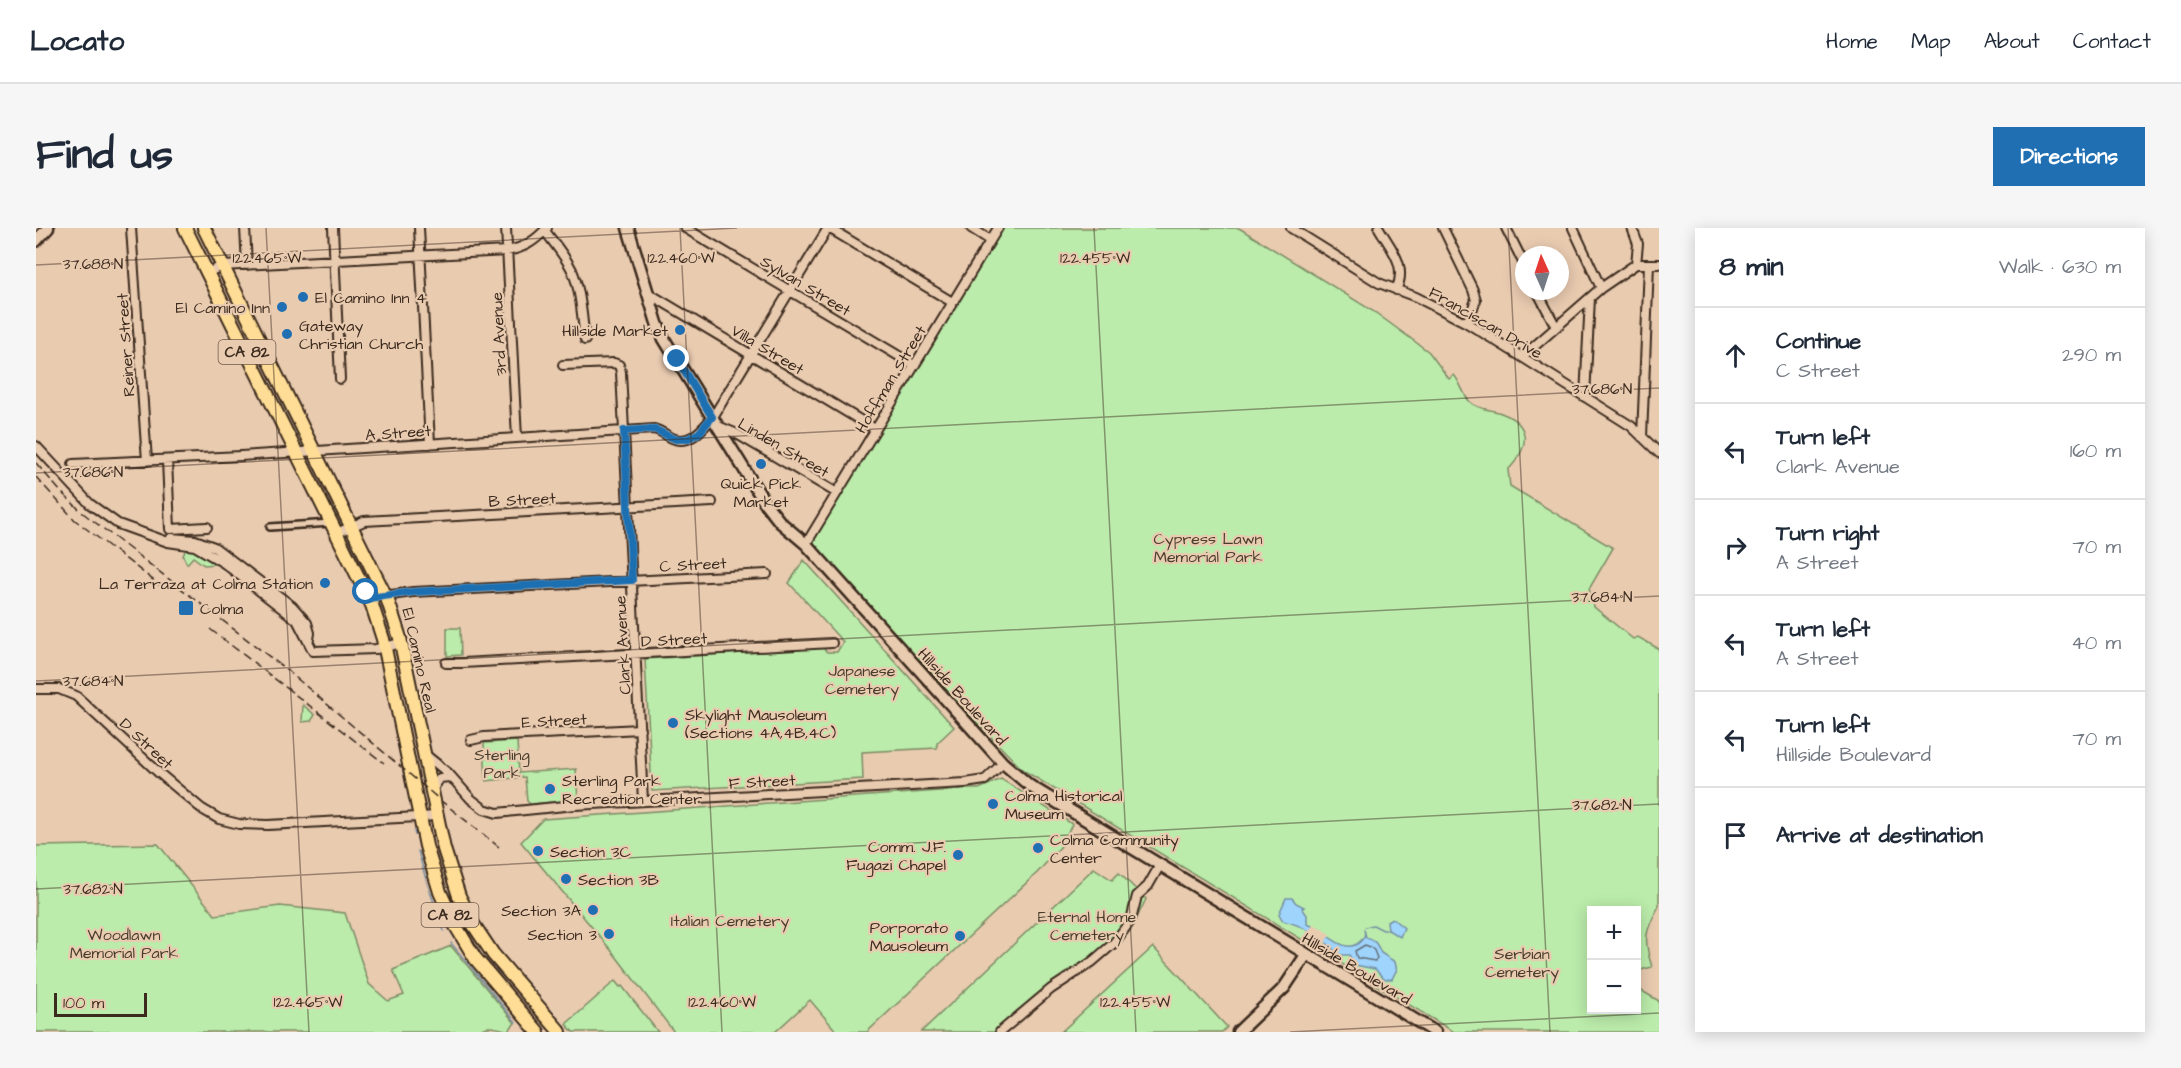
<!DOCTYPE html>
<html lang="en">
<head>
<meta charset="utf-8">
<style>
	body { margin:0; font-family:"Architects Daughter",sans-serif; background:#f6f6f7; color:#1f2937 }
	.controls { position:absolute; right:18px; bottom:18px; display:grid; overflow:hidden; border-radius:0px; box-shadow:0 3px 15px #0003 }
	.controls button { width:54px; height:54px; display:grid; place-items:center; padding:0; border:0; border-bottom:2px solid #e0e1e3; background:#fff; color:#1f2937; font:30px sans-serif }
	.compass { position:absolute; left:1479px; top:18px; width:54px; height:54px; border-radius:50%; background:#fff; box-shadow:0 3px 15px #0003; rotate:357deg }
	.scale { position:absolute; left:18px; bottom:15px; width:93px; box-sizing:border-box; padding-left:6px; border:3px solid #3b2a1e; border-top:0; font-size:16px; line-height:21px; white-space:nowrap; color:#3b2a1e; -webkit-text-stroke:4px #e9cbb0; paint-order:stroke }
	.stop { position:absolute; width:18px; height:18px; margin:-14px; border:4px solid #1f6fb2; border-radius:50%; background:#fff }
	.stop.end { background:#1f6fb2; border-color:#fff; box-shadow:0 2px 6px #0008 }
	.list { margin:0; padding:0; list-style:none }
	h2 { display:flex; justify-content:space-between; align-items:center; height:78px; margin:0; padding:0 24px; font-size:26px }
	h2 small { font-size:20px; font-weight:400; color:#747a83 }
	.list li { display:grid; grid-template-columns:39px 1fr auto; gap:18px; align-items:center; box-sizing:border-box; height:96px; padding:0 24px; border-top:2px solid #e0e1e3 }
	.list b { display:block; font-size:22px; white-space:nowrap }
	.list p { margin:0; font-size:20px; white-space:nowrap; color:#747a83 }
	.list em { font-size:20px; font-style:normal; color:#747a83 }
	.icon { flex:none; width:33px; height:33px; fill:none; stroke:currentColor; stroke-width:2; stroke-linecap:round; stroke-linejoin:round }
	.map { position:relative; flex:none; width:1623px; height:804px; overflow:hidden; border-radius:0px }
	header { display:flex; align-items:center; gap:36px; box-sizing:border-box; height:84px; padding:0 30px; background:#fff; border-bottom:2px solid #e0e1e3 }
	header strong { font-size:28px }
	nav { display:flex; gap:33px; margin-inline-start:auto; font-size:21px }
	.intro { display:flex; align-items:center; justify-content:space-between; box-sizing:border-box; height:144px; padding:0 36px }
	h1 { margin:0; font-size:42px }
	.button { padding:15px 27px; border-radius:0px; background:#1f6fb2; color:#fff; font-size:21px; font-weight:700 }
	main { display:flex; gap:36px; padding:0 36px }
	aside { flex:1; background:#fff; border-radius:0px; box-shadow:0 3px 15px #0003 }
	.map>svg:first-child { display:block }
	.green { fill:#bbecab; stroke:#7b8b64; stroke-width:1.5 }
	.water { fill:#9fd4fd; stroke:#7790a4; stroke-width:1.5 }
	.pier { fill:#e9cbb0 }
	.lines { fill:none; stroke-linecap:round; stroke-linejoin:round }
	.shore { stroke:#636e77; stroke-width:1.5 }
	.stream { stroke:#7790a4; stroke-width:1.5 }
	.pedestrian-casing { stroke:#3b2a1e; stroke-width:10 }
	.minor-casing { stroke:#3b2a1e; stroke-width:12 }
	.secondary-casing { stroke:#3b2a1e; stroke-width:15 }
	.primary-casing { stroke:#3b2a1e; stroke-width:16 }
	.pedestrian { stroke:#e9cbb0; stroke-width:5 }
	.minor { stroke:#e9cbb0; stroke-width:8 }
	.secondary { stroke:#e9cbb0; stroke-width:10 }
	.primary { stroke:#ffdd96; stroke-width:12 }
	.rail { stroke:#3b2a1e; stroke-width:1.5; stroke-dasharray:9 4.5; stroke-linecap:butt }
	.route { stroke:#1f6fb2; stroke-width:8 }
	.ticks { fill:none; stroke:#3b2a1e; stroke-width:1.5; stroke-opacity:0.45 }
	.poi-dot { fill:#1f6fb2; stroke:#e9cbb0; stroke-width:2 }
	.labels { text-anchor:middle; stroke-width:4.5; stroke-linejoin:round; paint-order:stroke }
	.shield { fill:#e9cbb0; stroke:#6f5a4a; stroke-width:1.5 }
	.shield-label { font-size:15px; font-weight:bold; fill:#3b2a1e }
	.street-label { font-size:16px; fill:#3b2a1e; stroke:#e9cbb0 }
	.poi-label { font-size:16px; fill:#3b2a1e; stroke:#e9cbb0; text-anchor:start }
	.park-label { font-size:16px; fill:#483d2c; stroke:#e9cbb0 }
	.ticks-label { font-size:15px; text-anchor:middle; fill:#3b2a1e; stroke:#e9cbb0; stroke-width:4.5; stroke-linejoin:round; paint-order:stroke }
</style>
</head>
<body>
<header>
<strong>Locato</strong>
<nav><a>Home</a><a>Map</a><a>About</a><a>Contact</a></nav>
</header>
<div class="intro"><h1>Find us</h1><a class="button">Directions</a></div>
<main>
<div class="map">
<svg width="1623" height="804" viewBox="0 0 1623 804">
	<rect width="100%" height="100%" fill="#e9cbb0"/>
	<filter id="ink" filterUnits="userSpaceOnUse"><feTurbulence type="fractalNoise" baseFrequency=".0167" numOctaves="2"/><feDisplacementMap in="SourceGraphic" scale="12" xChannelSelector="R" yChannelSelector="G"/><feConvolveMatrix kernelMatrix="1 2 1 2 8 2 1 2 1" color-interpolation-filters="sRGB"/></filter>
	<g filter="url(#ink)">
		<!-- green -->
		<path class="green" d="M967,0H1203L1340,85L1393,124L1413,151L1418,147C1425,155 1427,167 1434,174C1443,182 1454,181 1465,185C1498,197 1492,221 1472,242L1474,258L1577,320L1553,361L1558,379L1597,411L1602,409L1623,421V678C1609,703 1607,711 1616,739L1601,743L1600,682H1556V782H1600L1601,760L1623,773V804H1418L987,542L917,470L778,316V310Z
			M153,320H158L183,334L181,336L168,337L157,329L151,336L147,328L149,323Z
			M768,332L918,499L901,515V520L826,524L827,551L616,563L609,431L787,420L791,424H801L807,414L753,355Z
			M411,400H424L425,427L411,428Z
			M267,477L279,487L275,493L266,494Z
			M481,513L483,545L540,541L542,572L494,576L491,573L489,549L450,553L448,515Z
			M965,551L1036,596L1025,618L1002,644L831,804H801L774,772L739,804H638L579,727L485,614L507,591L932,561H943Z
			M122,616L179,687L244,678L309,685L333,756L352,773L368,767L357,742L415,718L479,795L472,803C462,800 450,795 442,804H0V618Z
			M1058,640L1076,652L1083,645L1110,671L1096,700L1082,718L1027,755L969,804H885Z
			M1117,719L1191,799L1186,804H1025Z
			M579,753L584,759L586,758L622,804H537L530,796Z"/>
		<!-- water -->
		<path class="water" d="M1250,670H1256L1260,675L1268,679L1266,680L1271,687V696C1290,701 1311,734 1328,709C1340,713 1340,714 1345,725L1359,734L1361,743H1360L1356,751H1348L1339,741L1319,737L1313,727H1302C1289,711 1268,697 1247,693L1243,686Z
			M1356,690L1368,700L1364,709L1352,702L1351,693Z"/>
		<!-- pier -->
		<path class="pier" d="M1278,696L1294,706L1290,713L1291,716L1270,706Z"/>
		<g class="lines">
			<!-- shore -->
			<path class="shore" d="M1329,717L1337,720L1341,730L1339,733L1321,730L1319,723Z"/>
			<!-- stream -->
			<path class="stream" d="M378,603L379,607
				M382,623L391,655L408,703
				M1329,699L1337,697L1347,702H1352
				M1328,702L1330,709
				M1328,709L1329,704
				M415,715L480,794"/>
			<!-- pedestrian casing -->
			<g class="pedestrian-casing">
				<path id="pedestrian" d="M234,299L295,295"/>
			</g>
			<!-- minor casing -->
			<g class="minor-casing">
				<path id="minor" d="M95,0L111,233
					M209,0L211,37
					M297,0L304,151
					M383,0L394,216
					M470,0L481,210
					M649,0L878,137
					M793,0L916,74
					M935,0L954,12
					M1255,0L1343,55L1380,69L1431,95L1486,129L1595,198L1623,225
					M1343,0C1355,21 1372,38 1360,62
					M1407,0L1437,62L1440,72L1431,95
					M1470,0L1488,36
					M1537,0L1565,60
					M1596,0L1602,16L1600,36H1623
					M509,3C518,15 529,28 536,42C545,63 546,89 549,112
					M171,45L186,38L471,23C488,20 499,13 511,0
					M1501,63L1520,99
					M612,65L839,201
					M1486,129L1565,60L1600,36
					M527,137L578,135L583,137L585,144L607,573
					M1549,169L1554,70
					M682,198L701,206L801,265
					M1606,209L1613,36
					M0,218L54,276L82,296L132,314L159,318L188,335L261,392L277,423L340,421L365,415
					M131,232L134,301L171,299
					M37,236L205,228L618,201C625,203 630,207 636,210C654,218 666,201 677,189L792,0
					M301,305L328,293L676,274
					M135,310L159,312L178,319L256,378L271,395L274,405L273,411
					M770,316L962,0
					M333,370L377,364L731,346
					M410,435H427L796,415
					M0,461H23L40,468L123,545L166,581L183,591L203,596L232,597L401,588
					M435,512L448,509L604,501
					M391,528L412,545L435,571L448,581L461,585L539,577L929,555L949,552L967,535
					M396,562L404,550L413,549L418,552
					M964,804L1015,761L1056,734L1078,715L1095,692L1101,668L1112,658L1124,637"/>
			</g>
			<!-- secondary casing -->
			<g class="secondary-casing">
				<path id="secondary" d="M592,0L621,95L628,111L729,275L744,294L770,316L967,535L994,558L1399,804
					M0,13L12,0
					M1202,804L1248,760L1270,727"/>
			</g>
			<!-- primary casing -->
			<g class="primary-casing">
				<path id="primary" d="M149,0L336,377L347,411L390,618L404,664L418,695L439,730L502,804
					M168,0L352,373L364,410L408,621L423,668L437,696L457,726L524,804"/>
			</g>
			<!-- pedestrian -->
			<use href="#pedestrian" class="pedestrian"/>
			<!-- minor -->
			<use href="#minor" class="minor"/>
			<!-- secondary -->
			<use href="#secondary" class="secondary"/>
			<!-- primary -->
			<use href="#primary" class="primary"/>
			<!-- rail -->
			<path class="rail" d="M0,235L25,264L47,285L252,443L404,572L463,619
				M0,249L39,292L126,359
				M174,401L348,535"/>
		</g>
	</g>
	<g class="lines" filter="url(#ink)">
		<!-- route -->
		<path class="route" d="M330,364L333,370L377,364L596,352L588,203L618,201L639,211H651L663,205L676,189L641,131"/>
	</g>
	<!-- ticks -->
	<path class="ticks" d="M230,0L273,804M644,0L686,804M1058,0L1100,804M1472,0L1514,804M0,37L701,0M0,245L1623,160M0,453L1623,368M0,661L1623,576M1254,804L1623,785"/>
	<!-- markers -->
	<g class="poi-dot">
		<circle cx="267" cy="69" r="6"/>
		<circle cx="246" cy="79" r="6"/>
		<circle cx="644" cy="102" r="6"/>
		<circle cx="251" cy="106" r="6"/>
		<circle cx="725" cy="236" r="6"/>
		<circle cx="289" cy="355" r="6"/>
		<rect x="142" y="372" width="16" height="16" rx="3"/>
		<circle cx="637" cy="495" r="6"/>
		<circle cx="514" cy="561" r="6"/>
		<circle cx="957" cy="576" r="6"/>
		<circle cx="1002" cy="620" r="6"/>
		<circle cx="502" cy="623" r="6"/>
		<circle cx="922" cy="627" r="6"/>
		<circle cx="530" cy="651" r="6"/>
		<circle cx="557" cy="682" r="6"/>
		<circle cx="573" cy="706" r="6"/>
		<circle cx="924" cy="708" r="6"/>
	</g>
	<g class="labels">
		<!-- shield labels -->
		<g class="shield">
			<rect x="182.5" y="112" width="57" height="24" rx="4.5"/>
			<rect x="385.5" y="675" width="57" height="24" rx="4.5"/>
		</g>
		<g class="shield-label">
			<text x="211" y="129">CA 82</text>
			<text x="414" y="692">CA 82</text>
		</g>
		<!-- street labels -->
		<g class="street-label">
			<text transform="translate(770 57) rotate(31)" y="6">Sylvan Street</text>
			<text transform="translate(1450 94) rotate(30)" y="6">Franciscan Drive</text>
			<text transform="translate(462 106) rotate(-93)" y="6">3rd Avenue</text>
			<text transform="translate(89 117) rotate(-94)" y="6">Reiner Street</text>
			<text transform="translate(732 121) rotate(31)" y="6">Villa Street</text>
			<text transform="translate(854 151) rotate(-59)" y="6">Hoffman Street</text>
			<text transform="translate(362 204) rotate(-4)" y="6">A Street</text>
			<text transform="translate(748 219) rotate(30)" y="6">Linden Street</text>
			<text transform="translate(486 271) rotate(-3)" y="6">B Street</text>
			<text transform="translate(657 336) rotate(-3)" y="6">C Street</text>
			<text transform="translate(638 411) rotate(-3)" y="6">D Street</text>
			<text transform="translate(586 417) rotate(-93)" y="6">Clark Avenue</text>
			<text transform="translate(384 432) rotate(77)" y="6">El Camino Real</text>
			<text transform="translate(927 468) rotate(48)" y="6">Hillside Boulevard</text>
			<text transform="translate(518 492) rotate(-3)" y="6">E Street</text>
			<text transform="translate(111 515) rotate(43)" y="6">D Street</text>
			<text transform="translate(726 553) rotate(-3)" y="6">F Street</text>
			<text transform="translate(1321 740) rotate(31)" y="6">Hillside Boulevard</text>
		</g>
		<!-- poi labels -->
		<g class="poi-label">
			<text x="279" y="75">El Camino Inn 4</text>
			<text x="234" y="85" text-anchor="end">El Camino Inn</text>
			<text x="263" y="103">Gateway<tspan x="263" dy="18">Christian Church</tspan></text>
			<text x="632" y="108" text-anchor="end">Hillside Market</text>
			<text x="725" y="261" text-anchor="middle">Quick Pick<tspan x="725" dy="18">Market</tspan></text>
			<text x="277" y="361" text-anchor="end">La Terraza at Colma Station</text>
			<text x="164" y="386">Colma</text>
			<text x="649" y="492">Skylight Mausoleum<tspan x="649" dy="18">(Sections 4A,4B,4C)</tspan></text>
			<text x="526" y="558">Sterling Park<tspan x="526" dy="18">Recreation Center</tspan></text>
			<text x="969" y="573">Colma Historical<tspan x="969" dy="18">Museum</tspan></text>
			<text x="1014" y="617">Colma Community<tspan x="1014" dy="18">Center</tspan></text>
			<text x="910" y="624" text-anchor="end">Comm. J.F.<tspan x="910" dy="18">Fugazi Chapel</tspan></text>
			<text x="514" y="629">Section 3C</text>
			<text x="542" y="657">Section 3B</text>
			<text x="545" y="688" text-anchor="end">Section 3A</text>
			<text x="912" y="705" text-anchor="end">Porporato<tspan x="912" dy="18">Mausoleum</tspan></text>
			<text x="561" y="712" text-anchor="end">Section 3</text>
		</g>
		<!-- park labels -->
		<g class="park-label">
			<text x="1172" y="316">Cypress Lawn<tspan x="1172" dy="18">Memorial Park</tspan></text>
			<text x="826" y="448">Japanese<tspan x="826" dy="18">Cemetery</tspan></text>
			<text x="466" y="532">Sterling<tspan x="466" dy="18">Park</tspan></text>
			<text x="1051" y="694">Eternal Home<tspan x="1051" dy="18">Cemetery</tspan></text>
			<text x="694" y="698">Italian Cemetery</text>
			<text x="88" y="712">Woodlawn<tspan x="88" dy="18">Memorial Park</tspan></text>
			<text x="1486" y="731">Serbian<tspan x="1486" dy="18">Cemetery</tspan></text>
		</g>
	</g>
	<g class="ticks-label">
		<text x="231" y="35">122.465°W</text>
		<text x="645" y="35">122.460°W</text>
		<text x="1059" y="35">122.455°W</text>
		<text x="57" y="41">37.688°N</text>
		<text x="1566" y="166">37.686°N</text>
		<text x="57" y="249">37.686°N</text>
		<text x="1566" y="374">37.684°N</text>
		<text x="57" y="458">37.684°N</text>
		<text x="1566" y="582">37.682°N</text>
		<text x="57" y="666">37.682°N</text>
		<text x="272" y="779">122.465°W</text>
		<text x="686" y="779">122.460°W</text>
		<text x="1099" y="779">122.455°W</text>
	</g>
</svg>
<div class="controls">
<button>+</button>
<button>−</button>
</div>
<svg class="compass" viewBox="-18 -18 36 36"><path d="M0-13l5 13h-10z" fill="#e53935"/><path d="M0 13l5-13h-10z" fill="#747a83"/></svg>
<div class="scale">100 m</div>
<div class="stop" style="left:330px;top:364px"></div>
<div class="stop end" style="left:641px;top:131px"></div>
</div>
<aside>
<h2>8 min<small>Walk · 630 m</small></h2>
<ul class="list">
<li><svg class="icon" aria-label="ahead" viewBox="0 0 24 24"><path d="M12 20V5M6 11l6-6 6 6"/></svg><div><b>Continue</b><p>C Street</p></div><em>290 m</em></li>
<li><svg class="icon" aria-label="left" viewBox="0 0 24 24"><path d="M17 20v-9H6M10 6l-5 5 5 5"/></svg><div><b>Turn left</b><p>Clark Avenue</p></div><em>160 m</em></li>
<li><svg class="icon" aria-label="right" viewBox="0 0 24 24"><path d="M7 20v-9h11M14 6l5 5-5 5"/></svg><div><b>Turn right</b><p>A Street</p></div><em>70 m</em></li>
<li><svg class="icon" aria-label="left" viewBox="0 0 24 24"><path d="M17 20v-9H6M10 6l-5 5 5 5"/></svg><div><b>Turn left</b><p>A Street</p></div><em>40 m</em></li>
<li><svg class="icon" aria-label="left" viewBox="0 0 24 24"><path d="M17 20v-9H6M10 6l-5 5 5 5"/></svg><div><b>Turn left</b><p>Hillside Boulevard</p></div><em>70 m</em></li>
<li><svg class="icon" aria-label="arrive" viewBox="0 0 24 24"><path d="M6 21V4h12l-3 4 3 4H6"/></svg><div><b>Arrive at destination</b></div></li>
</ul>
</aside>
</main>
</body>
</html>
